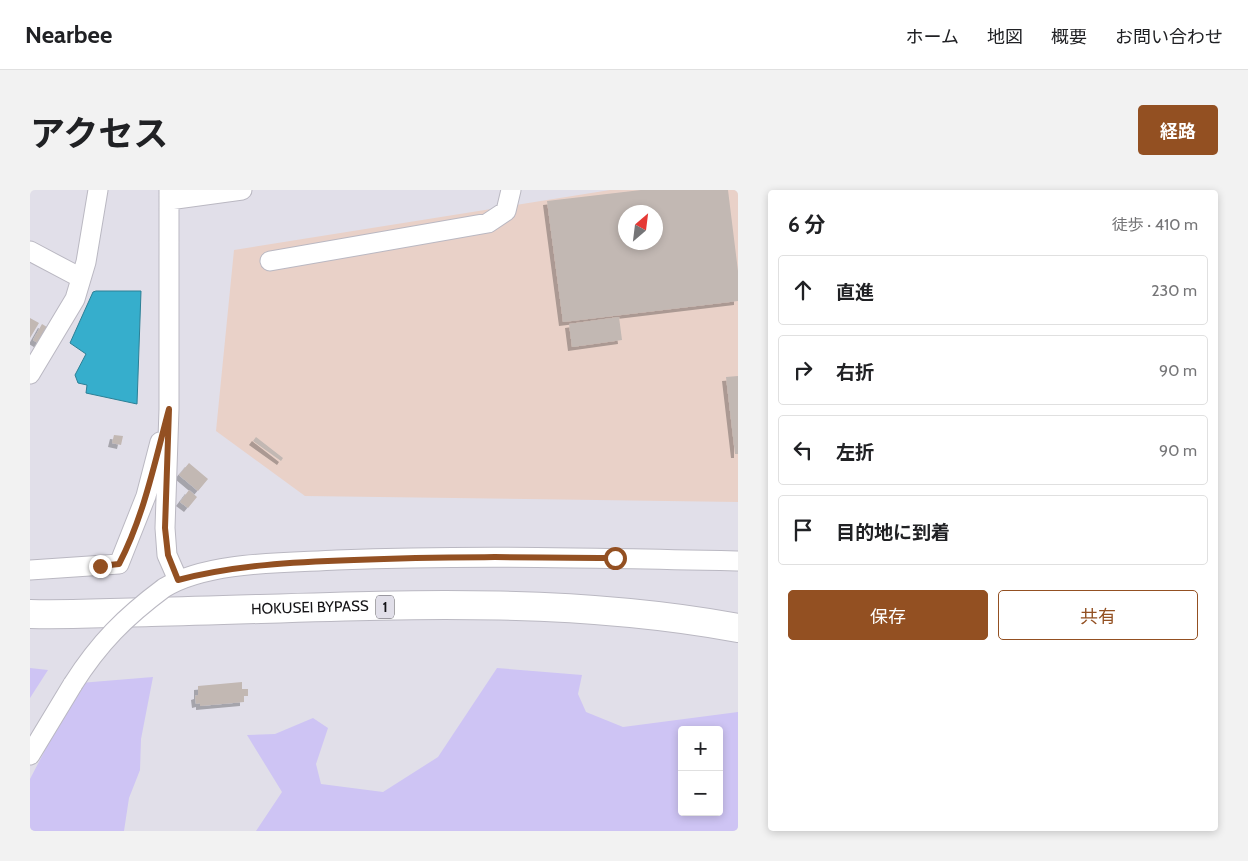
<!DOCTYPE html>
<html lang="ja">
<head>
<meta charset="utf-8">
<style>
	body { margin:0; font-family:Cabin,"Noto Sans JP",sans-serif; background:#f2f2f2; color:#202124 }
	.controls { position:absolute; right:15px; bottom:15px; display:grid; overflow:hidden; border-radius:5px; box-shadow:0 2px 8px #0003 }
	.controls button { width:45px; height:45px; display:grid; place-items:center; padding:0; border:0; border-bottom:1px solid #e0e0e0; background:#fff; color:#202124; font:25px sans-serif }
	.compass { position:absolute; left:588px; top:15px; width:45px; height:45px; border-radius:50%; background:#fff; box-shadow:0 2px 8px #0003; rotate:28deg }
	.stop { position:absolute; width:15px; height:15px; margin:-11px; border:4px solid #935022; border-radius:50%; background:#fff }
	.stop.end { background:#935022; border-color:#fff; box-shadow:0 1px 5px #0008 }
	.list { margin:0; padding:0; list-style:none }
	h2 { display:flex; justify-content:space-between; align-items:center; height:65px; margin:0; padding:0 20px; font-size:21px }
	h2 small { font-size:16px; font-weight:400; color:#757577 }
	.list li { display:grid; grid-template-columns:32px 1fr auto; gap:15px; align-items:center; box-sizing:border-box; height:70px; margin:0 10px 10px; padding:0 10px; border:1px solid #e0e0e0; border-radius:5px }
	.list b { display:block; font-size:19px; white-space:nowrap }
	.list em { font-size:16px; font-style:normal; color:#757577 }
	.actions { display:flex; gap:10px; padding:15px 20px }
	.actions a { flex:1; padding:11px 0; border:1px solid #935022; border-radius:5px; text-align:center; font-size:18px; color:#935022 }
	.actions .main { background:#935022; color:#fff }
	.icon { flex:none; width:28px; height:28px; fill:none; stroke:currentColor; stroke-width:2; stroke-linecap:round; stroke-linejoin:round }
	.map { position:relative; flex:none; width:708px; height:641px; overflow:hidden; border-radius:5px }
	header { display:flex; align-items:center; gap:30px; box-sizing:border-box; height:70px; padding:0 25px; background:#fff; border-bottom:1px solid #e0e0e0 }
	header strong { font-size:24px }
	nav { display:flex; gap:28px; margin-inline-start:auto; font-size:18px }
	.intro { display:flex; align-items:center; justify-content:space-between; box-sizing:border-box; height:120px; padding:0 30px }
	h1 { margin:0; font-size:35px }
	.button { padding:12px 22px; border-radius:5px; background:#935022; color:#fff; font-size:18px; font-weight:700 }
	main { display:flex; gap:30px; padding:0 30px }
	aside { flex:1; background:#fff; border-radius:5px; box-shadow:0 2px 8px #0003 }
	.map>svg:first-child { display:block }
	.industrial { fill:#e9d1c8; fill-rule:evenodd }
	.green { fill:#cec4f4; fill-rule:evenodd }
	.water { fill:#36aecc; stroke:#2c8096 }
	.building { fill:#c2b8b3; fill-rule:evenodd; filter:url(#shadow) }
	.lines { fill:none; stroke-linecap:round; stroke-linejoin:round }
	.minor-casing { stroke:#bab8c2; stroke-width:21 }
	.highway-casing { stroke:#bab8c2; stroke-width:30 }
	.minor { stroke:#fff; stroke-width:19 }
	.highway { stroke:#fff; stroke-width:28 }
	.minor-bridge-casing { stroke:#bab8c2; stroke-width:21; stroke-linecap:butt }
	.minor-bridge { stroke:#fff; stroke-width:19 }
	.route { stroke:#935022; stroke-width:6 }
	.labels { text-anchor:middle; stroke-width:4.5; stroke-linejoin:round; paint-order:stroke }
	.shield { fill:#e1dfe9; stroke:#525156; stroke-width:1 }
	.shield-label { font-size:14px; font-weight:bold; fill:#151417 }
	.street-label { font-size:15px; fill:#151417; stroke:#e1dfe9 }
</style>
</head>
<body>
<header>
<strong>Nearbee</strong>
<nav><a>ホーム</a><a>地図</a><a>概要</a><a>お問い合わせ</a></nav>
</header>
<div class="intro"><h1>アクセス</h1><a class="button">経路</a></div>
<main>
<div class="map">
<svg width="708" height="641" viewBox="0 0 708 641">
	<defs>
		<filter id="shadow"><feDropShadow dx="-4" dy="4" stdDeviation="0" flood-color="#0004"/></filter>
	</defs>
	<rect width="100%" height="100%" fill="#e1dfe9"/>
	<!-- industrial -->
	<path class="industrial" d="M580,0H708V312L275,306L186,241L204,60ZM596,22H626V52H596Z"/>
	<!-- green -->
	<path class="green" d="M0,478L18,480L0,508Z
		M467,478L552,485L548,504L556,522L593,537L708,522V641H226L252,602L217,545L245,544L283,528L298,538L286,574L291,594L353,602L408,567ZM652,540H689V622H652Z
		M123,487L111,549L110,580L99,608L94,641H0V589L50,493Z"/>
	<!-- water -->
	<path class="water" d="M66,101H111L107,214L56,203L57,195L48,193L45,185L56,164L40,153L63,102Z"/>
	<!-- building -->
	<path class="building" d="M611,0H698L708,81V111L533,132L517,11ZM596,22H626V52H596Z
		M589,127L592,150L542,157L539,134Z
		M0,128L9,133L0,148Z
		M12,134L20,139L11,155L3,150Z
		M708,186V264H705L696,187Z
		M84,245L93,246L91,255L82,253Z
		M226,247L253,268L251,271L223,251Z
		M159,273L178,289L168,301L149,285Z
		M159,300L167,307L158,318L150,312Z
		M212,492V499H218V506H214V512L170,516V513L166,514L165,506L168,505V496Z"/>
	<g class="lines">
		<!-- minor casing -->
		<g class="minor-casing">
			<path id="minor" d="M139,0V219L135,338L137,365L148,390
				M139,10L212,0
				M0,61L51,88
				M240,71L458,33L476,21L481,0
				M0,184L45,109L56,72L68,0
				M0,380L89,374L116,306L130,252
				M134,398C178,371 256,373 307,370C441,365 574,368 708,371
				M0,565L43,494"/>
		</g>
		<!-- highway casing -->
		<g class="highway-casing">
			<g id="highway">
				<path id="s1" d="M0,424C40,425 81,423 121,422C316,418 514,402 708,438"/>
			</g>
		</g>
		<!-- minor -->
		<use href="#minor" class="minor"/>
		<!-- highway -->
		<use href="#highway" class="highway"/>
		<!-- minor-bridge casing -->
		<g class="minor-bridge-casing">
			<path id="minor-bridge" d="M43,494C69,453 95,427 134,398"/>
		</g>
		<!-- minor-bridge -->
		<use href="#minor-bridge" class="minor-bridge"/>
	</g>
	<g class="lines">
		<!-- route -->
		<path class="route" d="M70,376L89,374C114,326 125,271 139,219L135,338L138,365L148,390C206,375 264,372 324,370C411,366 498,367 585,368"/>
	</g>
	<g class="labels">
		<!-- shield labels -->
		<rect class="shield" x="346" y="405.5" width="18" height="23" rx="4"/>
		<g class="shield-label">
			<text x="355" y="422">1</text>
		</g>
		<!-- street labels -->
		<g class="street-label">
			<text dy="5" stroke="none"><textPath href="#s1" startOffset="280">HOKUSEI BYPASS</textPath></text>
		</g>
	</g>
</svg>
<div class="controls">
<button>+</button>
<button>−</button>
</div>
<svg class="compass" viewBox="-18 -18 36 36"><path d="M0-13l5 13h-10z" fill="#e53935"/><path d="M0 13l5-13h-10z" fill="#757577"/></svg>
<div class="stop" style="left:585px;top:368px"></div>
<div class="stop end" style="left:70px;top:376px"></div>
</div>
<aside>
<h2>6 分<small>徒歩 · 410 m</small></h2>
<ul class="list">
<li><svg class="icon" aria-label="ahead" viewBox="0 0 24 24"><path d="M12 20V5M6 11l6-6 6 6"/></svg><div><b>直進</b></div><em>230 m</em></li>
<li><svg class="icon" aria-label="right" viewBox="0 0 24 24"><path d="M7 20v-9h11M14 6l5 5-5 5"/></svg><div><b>右折</b></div><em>90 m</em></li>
<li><svg class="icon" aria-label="left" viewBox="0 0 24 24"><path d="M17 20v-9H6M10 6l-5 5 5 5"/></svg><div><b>左折</b></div><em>90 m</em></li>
<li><svg class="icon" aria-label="arrive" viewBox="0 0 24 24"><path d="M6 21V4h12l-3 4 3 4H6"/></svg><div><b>目的地に到着</b></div></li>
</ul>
<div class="actions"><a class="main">保存</a><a>共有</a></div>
</aside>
</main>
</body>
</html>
